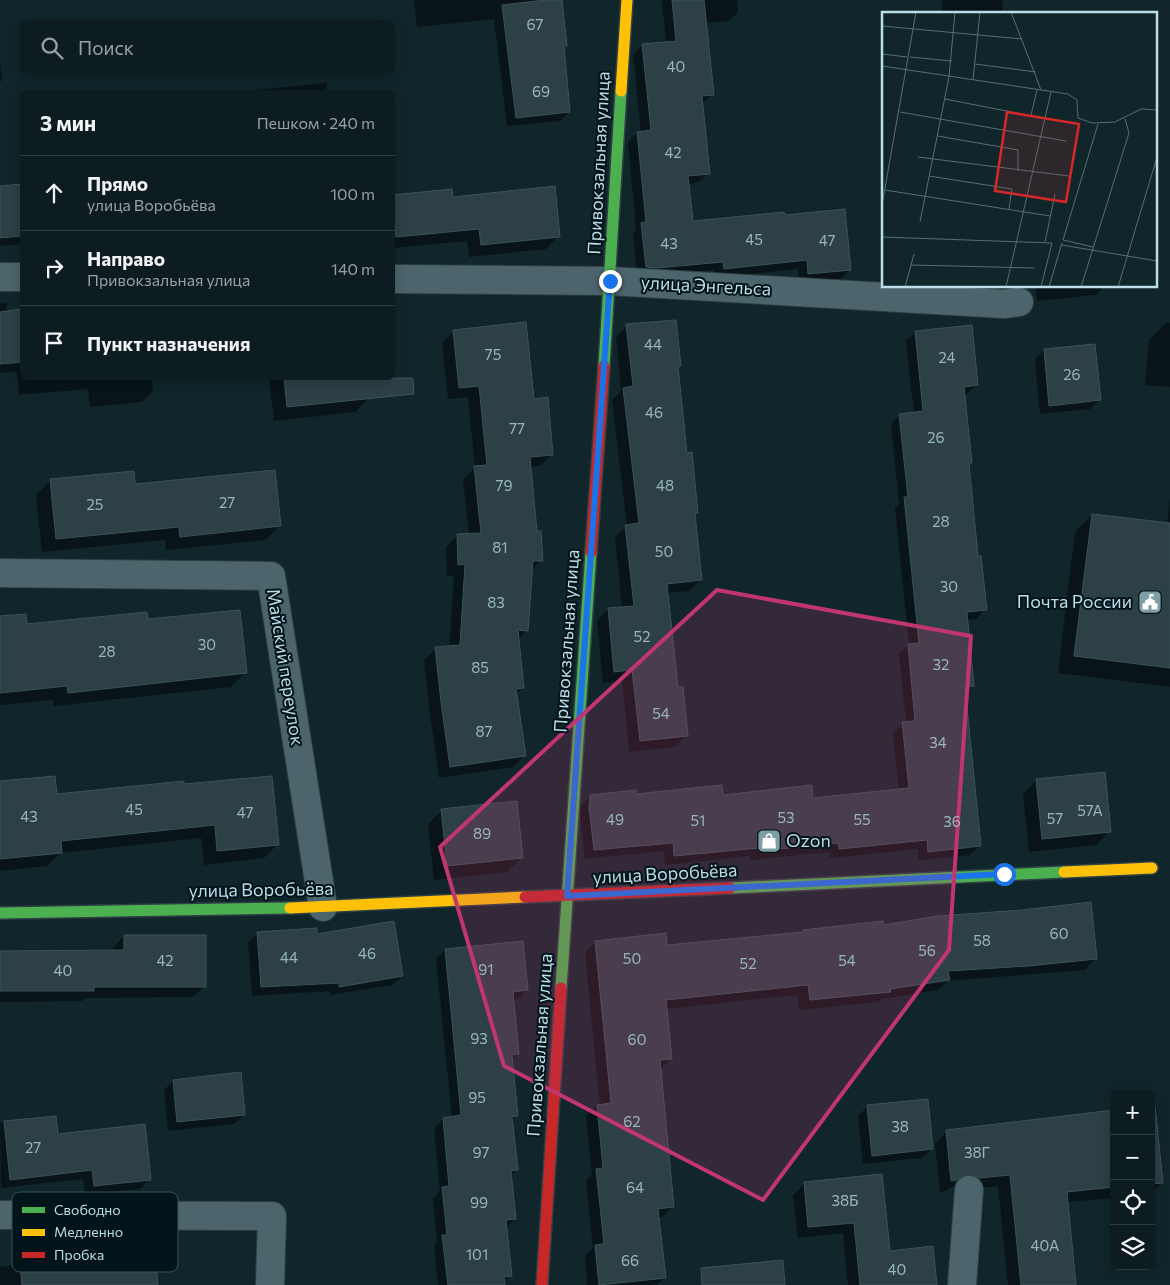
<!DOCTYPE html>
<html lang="ru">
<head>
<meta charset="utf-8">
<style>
	body { margin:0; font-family:Commissioner,sans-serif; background:#152529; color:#f1f3f6 }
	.controls { position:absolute; right:15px; bottom:15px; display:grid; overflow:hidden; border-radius:8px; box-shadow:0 2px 12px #0003 }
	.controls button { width:45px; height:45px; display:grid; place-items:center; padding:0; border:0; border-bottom:1px solid #2c3a3e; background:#0c1c20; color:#f1f3f6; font:25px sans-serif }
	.stop { position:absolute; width:15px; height:15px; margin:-11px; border:4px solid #1a73e8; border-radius:50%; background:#fff }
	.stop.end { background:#1a73e8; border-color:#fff; box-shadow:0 1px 5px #0008 }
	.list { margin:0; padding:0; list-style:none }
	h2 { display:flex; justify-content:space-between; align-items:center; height:65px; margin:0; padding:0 20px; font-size:21px }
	h2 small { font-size:16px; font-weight:400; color:#9aa1a5 }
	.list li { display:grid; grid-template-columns:32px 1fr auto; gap:15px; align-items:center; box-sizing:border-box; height:75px; padding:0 20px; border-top:1px solid #2c3a3e }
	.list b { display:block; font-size:19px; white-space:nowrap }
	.list p { margin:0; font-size:16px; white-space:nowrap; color:#9aa1a5 }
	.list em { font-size:16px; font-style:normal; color:#9aa1a5 }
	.icon { flex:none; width:28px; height:28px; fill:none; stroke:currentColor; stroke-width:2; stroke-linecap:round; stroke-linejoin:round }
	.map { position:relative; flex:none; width:1170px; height:1285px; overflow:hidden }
	.search { position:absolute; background:#0c1c20; box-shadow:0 2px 12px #0003; left:20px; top:20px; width:375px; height:55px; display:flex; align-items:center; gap:12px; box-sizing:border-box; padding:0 18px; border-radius:8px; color:#9aa1a5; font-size:19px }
	.panel { position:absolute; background:#0c1c20; box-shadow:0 2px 12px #0003; left:20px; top:90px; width:375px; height:290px; border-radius:8px }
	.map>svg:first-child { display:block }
	.shadow { fill:#0007 }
	.building { fill:#2c4046; stroke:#3b5359 }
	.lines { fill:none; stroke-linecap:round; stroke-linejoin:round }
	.street-casing { stroke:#2f4045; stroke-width:30 }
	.fast-casing { stroke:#2f4045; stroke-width:14 }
	.slow-casing { stroke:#2f4045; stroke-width:14 }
	.jam-casing { stroke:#2f4045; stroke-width:14 }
	.street { stroke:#4c646b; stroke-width:28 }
	.fast { stroke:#4caf50; stroke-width:11 }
	.slow { stroke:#ffc107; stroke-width:11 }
	.jam { stroke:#c62828; stroke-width:11 }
	.route { stroke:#1a73e8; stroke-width:6 }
	.marked { fill:#c13670; fill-opacity:0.2; stroke:#c13670; stroke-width:4; stroke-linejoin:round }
	.labels { text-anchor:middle; stroke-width:4; stroke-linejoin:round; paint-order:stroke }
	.number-label { font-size:15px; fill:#97b6bf }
	.street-label { font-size:18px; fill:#bbdde7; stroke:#00141a }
	.poi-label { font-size:18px; fill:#bbdde7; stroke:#00141a; text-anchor:end }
	.inset-road { fill:none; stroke:#546f76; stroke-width:1 }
	.view { fill:#d62828; fill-opacity:0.15; stroke:#d62828; stroke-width:2.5 }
	.inset-edge { fill:none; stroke:#bbdde7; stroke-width:2.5 }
	.key { fill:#00141a; stroke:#385058; stroke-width:1 }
	.key-label { font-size:14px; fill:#bbdde7 }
</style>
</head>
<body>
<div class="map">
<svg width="1170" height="1285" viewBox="0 0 1170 1285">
	<rect width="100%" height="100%" fill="#10262b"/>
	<!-- shadow -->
	<path class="shadow" d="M414,0H561L566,46L563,48L569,112L560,121L507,126L494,19L417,27Z
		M662,0H737L738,12L729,21L705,23L712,94L702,104L709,173L699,182L688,184L692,222L783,216L850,269L841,279L799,283L798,269L715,278L714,270L647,277L637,276L633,233L636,230L628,142L637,133L641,132L633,55L642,45L666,43Z
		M942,0H1002L1003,14H943Z
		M0,64L2,80L0,82Z
		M326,83L327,92H235Z
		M22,185V244L0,246V188Z
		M392,197L452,198L558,236L546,249L469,257L467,241L392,248Z
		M1036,286H1105L1096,295L1037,301Z
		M7,303V312L22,311V378H152L153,391L142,402L90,407L88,389L19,395L17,372L0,373V304Z
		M1166,323H1170V387L1145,385L1149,340Z
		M627,326L679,365L677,368L686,454L696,513L694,515L701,579L689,591L667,593L677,689L686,736L675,747L629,752L622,681L603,683L597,621L608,609L622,608L615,537L627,526L612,400L621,391L616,337Z
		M454,331L533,400L552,454L540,466L529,467L536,532L541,560L531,571L527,630L518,639L523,688L516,694L525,755L513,767L439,778L430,714L424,660L436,648L449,647L454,576H447L446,547L457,536L469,535L463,479L475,468L468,397L448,399L442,343Z
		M916,332L977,385L967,394L963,395L971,462L968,465L977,558L985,609L976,619L966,620L973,685L964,694L979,846L970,855L919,860L918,849L830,858L829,852L751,860L750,856L665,865L664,851L585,859L580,817L581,805L591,796H722L812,799L899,790L893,733L902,724L906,723L899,654L909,644L895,508L899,504L891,424L900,415L914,414L906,341Z
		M1044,350L1100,400L1090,409L1040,414L1035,359Z
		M269,378H367L369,398L355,412L274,421Z
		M133,472L134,485L280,526L265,540L166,550L165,540L42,552L36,495L50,481Z
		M1170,498V687L1058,673L1075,532L1092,515L1167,524Z
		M0,618L26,626L147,621L245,673L231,687L54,706L53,700L0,705Z
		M1037,780L1110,831L1096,845L1029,852L1023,794Z
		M0,782L55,796L183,786L278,844L264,858L204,865L201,838L61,853L47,866L0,871Z
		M442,810L521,858L507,872L434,880L428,824Z
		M883,926L1095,959L1085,970L947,981L938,990L882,999L878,1002L799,1010L798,995L666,1009L671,1059L660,1070L673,1206L662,1217L658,1218L664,1278L657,1285H587L585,1256L593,1248L586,1181L592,1175L586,1116L597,1106L600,1105L585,953L595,942L666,946L801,933L803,931Z
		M258,933L316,935L402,976L393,985L330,995V991L252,996L248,942Z
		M124,936L205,986L193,997L85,998L82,1001L0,1002V961L113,952V947Z
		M445,950L527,990L518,999L512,1000L518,1054L511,1060L517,1116L512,1121L517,1170L510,1176L515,1219L506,1228L511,1275L503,1283V1285H438L434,1246L437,1242L433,1198L440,1191L434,1128L443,1119L452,1118L436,959Z
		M173,1081L244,1115L234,1124L168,1131L164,1090Z
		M868,1106L931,1149L922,1158L863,1164L858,1116Z
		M1151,1107L1162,1182L1151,1193Z
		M1114,1112V1198L1067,1202L1075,1285H1008L998,1186L966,1190L957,1186L949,1188L943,1192L940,1193L935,1144L947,1131Z
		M55,1117L57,1135L149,1180L140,1189L85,1194L83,1179L1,1188L0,1123Z
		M881,1176L889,1252L936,1285H848L843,1233L798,1238L793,1195L804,1184Z
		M71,1259V1262L157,1285H0V1267Z"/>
	<!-- building -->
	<path class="building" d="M545,0H562L567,46H564L570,112L516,118L502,5Z
		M672,0H704L714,95L702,96L710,174L688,176L693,221L784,212L785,215L845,209L851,270L808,274L807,260L724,269L723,262L657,268L646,267L641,223L646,222L637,132L651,130L642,44L676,41Z
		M22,184V236L0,238V186Z
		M555,186L560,237L481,245L479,229L396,237L392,195L452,189L453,197Z
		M22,309V362L0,364V312Z
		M676,320L681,366H678L687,453L692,452L698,513L695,514L702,580L667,584L678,687H683L688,736L640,741L632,670L614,672L608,608L634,606L625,525L639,523L623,388L633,386L626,324Z
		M526,322L534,399L548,397L553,455L530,457L537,531H541L543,561H533L528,631L518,630L524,688L516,689L526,756L450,767L441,702L435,647L460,645L465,564L458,565L457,534L481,533L474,466L487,465L479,386L459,388L453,330Z
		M972,325L978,385L964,387L972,463H969L978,556H981L987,610L967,612L974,686L965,687L981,846L928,852L927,840L839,849L838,843L760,851L759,848L674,856L673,843L594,850L589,807L590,795L636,790V794L722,785L723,795L812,785L813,798L909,788L902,722L915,721L908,644L919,643L904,497H908L899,414L923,411L915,331Z
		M1095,344L1101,400L1049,406L1044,349Z
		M284,378H413L414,394L287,407Z
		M275,470L281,526L180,537L179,527L56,539L50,479L134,471L135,484Z
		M1092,514L1170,523V668L1074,656Z
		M240,610L247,673L68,693L67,686L0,693V616L26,614L27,624L147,612L148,619Z
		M1105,772L1111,832L1042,839L1036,779Z
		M55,776L57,794L184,781V784L272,776L279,845L217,851L215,825L61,841L62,853L0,859V781Z
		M517,801L523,858L447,866L441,809Z
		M1091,902L1097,959L1028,966L948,971L950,980L890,989L891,992L810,1000L808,985L666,1000L672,1059L660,1060L674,1207L658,1209L666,1278L599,1285L595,1245L604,1244L596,1169L603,1168L597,1105L611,1103L595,941L666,933L667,945L803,932V930L883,921L884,925L938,916L1022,910Z
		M394,921L403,976L339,987V983L261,987L257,932L317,928V934Z
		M124,935H206V987H94V991H0V951L124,950Z
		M523,941L528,990L513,992L519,1054L512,1055L518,1116L512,1117L518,1170L511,1171L516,1219L506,1220L512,1276L504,1277L505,1285H448L442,1235H447L442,1187L449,1186L443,1118L461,1115L445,949Z
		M241,1072L245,1115L177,1122L173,1080Z
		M928,1099L933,1149L872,1156L867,1105Z
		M1151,1106H1155L1163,1183L1151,1184Z
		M1114,1110V1187L1067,1192L1076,1285H1021L1010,1175L979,1178L970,1174L963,1176L957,1180L951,1181L946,1130Z
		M56,1116L58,1134L145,1124L151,1180L94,1186L92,1170L10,1180L4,1121Z
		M882,1174L890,1251L933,1246L937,1285H860L854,1223L808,1227L804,1182Z
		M155,1253L158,1285H22L20,1263L72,1258V1261Z
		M783,1260L785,1285H702L701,1268Z"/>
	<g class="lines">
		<!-- street casing -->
		<g class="street-casing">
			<path id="street" d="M0,277H22
				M392,279L610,281L1004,304L1019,302
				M0,573L271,576L323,907
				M0,1215L272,1216L270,1285
				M962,1285L969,1190"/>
		</g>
		<!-- fast casing -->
		<g class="fast-casing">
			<path id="fast" d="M604,366L621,91
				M730,888L1064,872
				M0,913L290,908
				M561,988L591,552"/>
		</g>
		<!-- slow casing -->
		<g class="slow-casing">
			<path id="slow" d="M621,91L627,0
				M1064,872L1152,868
				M290,908L525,897"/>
		</g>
		<!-- jam casing -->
		<g class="jam-casing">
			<path id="jam" d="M591,552L604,366
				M525,897L730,888
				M542,1285L561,988"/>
		</g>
		<!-- street -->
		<use href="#street" class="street"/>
		<!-- fast -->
		<use href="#fast" class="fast"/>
		<!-- slow -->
		<use href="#slow" class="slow"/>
		<!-- jam -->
		<use href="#jam" class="jam"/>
	</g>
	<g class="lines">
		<!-- route -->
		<path class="route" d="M610,281L567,896L1004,874"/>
	</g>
	<!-- marked area -->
	<path class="marked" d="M717,590L971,636L949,950L763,1200L504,1066L440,847Z"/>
	<!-- icons -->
	<defs>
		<g id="civic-square" transform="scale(1.25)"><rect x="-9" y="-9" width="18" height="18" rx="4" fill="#7f9da5" stroke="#00141a"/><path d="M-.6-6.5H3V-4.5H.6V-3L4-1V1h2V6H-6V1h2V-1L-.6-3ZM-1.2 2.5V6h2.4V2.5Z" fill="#fff"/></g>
		<g id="shop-square" transform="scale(1.25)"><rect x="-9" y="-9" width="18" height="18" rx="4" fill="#7f9da5" stroke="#00141a"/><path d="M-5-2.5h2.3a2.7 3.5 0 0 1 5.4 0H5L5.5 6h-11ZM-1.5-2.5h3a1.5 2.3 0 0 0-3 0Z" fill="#fff"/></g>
	</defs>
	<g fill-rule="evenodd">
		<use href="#civic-square" x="1150" y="602"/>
		<use href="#shop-square" x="769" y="841"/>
	</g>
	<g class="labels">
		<!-- number labels -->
		<g class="number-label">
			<text x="535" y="30">67</text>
			<text x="676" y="72">40</text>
			<text x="541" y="97">69</text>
			<text x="673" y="158">42</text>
			<text x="754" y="245">45</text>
			<text x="827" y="246">47</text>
			<text x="669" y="249">43</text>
			<text x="653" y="350">44</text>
			<text x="493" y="360">75</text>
			<text x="947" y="363">24</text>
			<text x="1072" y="380">26</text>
			<text x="654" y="418">46</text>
			<text x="517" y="434">77</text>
			<text x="936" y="443">26</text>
			<text x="504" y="491">79</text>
			<text x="665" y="491">48</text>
			<text x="227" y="508">27</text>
			<text x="95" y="510">25</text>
			<text x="941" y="527">28</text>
			<text x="500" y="553">81</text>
			<text x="664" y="557">50</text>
			<text x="949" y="592">30</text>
			<text x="496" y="608">83</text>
			<text x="642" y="642">52</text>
			<text x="207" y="650">30</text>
			<text x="107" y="657">28</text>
			<text x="941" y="670">32</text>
			<text x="480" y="673">85</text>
			<text x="661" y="719">54</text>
			<text x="484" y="737">87</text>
			<text x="938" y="748">34</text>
			<text x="134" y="815">45</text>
			<text x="1090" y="816">57А</text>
			<text x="245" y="818">47</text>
			<text x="29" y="822">43</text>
			<text x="786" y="823">53</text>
			<text x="1055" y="824">57</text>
			<text x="615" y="825">49</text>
			<text x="862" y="825">55</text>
			<text x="698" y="826">51</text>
			<text x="952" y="827">36</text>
			<text x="482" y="839">89</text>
			<text x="1059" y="939">60</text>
			<text x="982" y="946">58</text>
			<text x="927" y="956">56</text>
			<text x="367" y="959">46</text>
			<text x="289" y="963">44</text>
			<text x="632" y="964">50</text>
			<text x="165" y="966">42</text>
			<text x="847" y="966">54</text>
			<text x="748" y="969">52</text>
			<text x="486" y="975">91</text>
			<text x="63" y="976">40</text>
			<text x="479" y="1044">93</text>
			<text x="637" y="1045">60</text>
			<text x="477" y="1103">95</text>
			<text x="632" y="1127">62</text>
			<text x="900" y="1132">38</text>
			<text x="33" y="1153">27</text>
			<text x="481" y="1158">97</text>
			<text x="977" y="1158">38Г</text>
			<text x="635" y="1193">64</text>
			<text x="845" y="1206">38Б</text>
			<text x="479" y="1208">99</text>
			<text x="1045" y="1251">40А</text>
			<text x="477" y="1260">101</text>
			<text x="630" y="1266">66</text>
			<text x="897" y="1275">40</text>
		</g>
		<!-- street labels -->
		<g class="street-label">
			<text transform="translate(599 163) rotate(-87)" y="6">Привокзальная улица</text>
			<text transform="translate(706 286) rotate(3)" y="6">улица Энгельса</text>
			<text transform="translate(567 641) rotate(-86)" y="6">Привокзальная улица</text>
			<text transform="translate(285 667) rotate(81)" y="6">Майский переулок</text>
			<text transform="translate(665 874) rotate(-3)" y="6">улица Воробьёва</text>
			<text transform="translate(261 890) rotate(-1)" y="6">улица Воробьёва</text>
			<text transform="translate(540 1045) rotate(-86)" y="6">Привокзальная улица</text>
		</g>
		<!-- poi labels -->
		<g class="poi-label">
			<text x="1132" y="608">Почта России</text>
			<text x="786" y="847" text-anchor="start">Ozon</text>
		</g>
	</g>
	<!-- overview -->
	<g transform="translate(882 12)">
		<rect width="275" height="275" fill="#10262b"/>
		<path class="inset-road" d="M129,0L159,78M0,14L140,27M0,42L25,45M28,45L70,49M93,52L154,60M0,54L186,82L195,88L196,106L210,111L233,110L259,97L275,98M91,68L98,0M63,87L140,102M18,100L184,129M149,103L155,78M56,124L136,138V159M36,145L187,164M47,164L130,177L127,197M3,178L168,204M0,193L34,0M38,210L67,65L73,0M0,225L170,231L159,275M163,230L173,182M180,233L275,249M211,235L181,228L216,112M29,253L152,256M23,275L32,242M124,275L169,80M167,275L180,231M199,275L247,121L243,107M236,275L275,145"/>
		<path class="view" d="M125,100L197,112L184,190L113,179Z"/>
		<rect width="275" height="275" class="inset-edge"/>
	</g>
	<!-- legend -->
	<rect x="12" y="1192" width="166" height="80" rx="8" class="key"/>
	<rect x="22" y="1207" width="23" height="6" fill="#4caf50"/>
	<rect x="22" y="1229" width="23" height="7" fill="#ffc107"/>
	<rect x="22" y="1252" width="23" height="6" fill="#c62828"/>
	<g class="key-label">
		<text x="54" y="1215">Свободно</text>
		<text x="54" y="1237">Медленно</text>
		<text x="54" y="1260">Пробка</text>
	</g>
</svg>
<div class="controls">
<button>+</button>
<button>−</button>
<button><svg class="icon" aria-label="locate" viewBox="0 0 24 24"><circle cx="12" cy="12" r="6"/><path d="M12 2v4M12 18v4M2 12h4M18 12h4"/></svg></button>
<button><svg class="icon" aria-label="layers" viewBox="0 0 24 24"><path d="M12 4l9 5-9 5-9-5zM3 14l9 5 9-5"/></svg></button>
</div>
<div class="stop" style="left:1004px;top:874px"></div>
<div class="stop end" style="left:610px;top:281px"></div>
<div class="search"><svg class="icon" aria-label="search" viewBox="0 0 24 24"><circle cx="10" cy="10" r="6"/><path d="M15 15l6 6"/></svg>Поиск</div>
<section class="panel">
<h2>3 мин<small>Пешком · 240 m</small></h2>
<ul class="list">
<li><svg class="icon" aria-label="ahead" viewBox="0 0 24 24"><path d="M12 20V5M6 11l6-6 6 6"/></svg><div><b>Прямо</b><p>улица Воробьёва</p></div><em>100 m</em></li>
<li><svg class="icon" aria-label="right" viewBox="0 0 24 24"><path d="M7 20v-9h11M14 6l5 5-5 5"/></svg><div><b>Направо</b><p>Привокзальная улица</p></div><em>140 m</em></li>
<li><svg class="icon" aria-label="arrive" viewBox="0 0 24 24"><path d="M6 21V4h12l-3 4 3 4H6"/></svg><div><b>Пункт назначения</b></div></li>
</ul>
</section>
</div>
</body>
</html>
